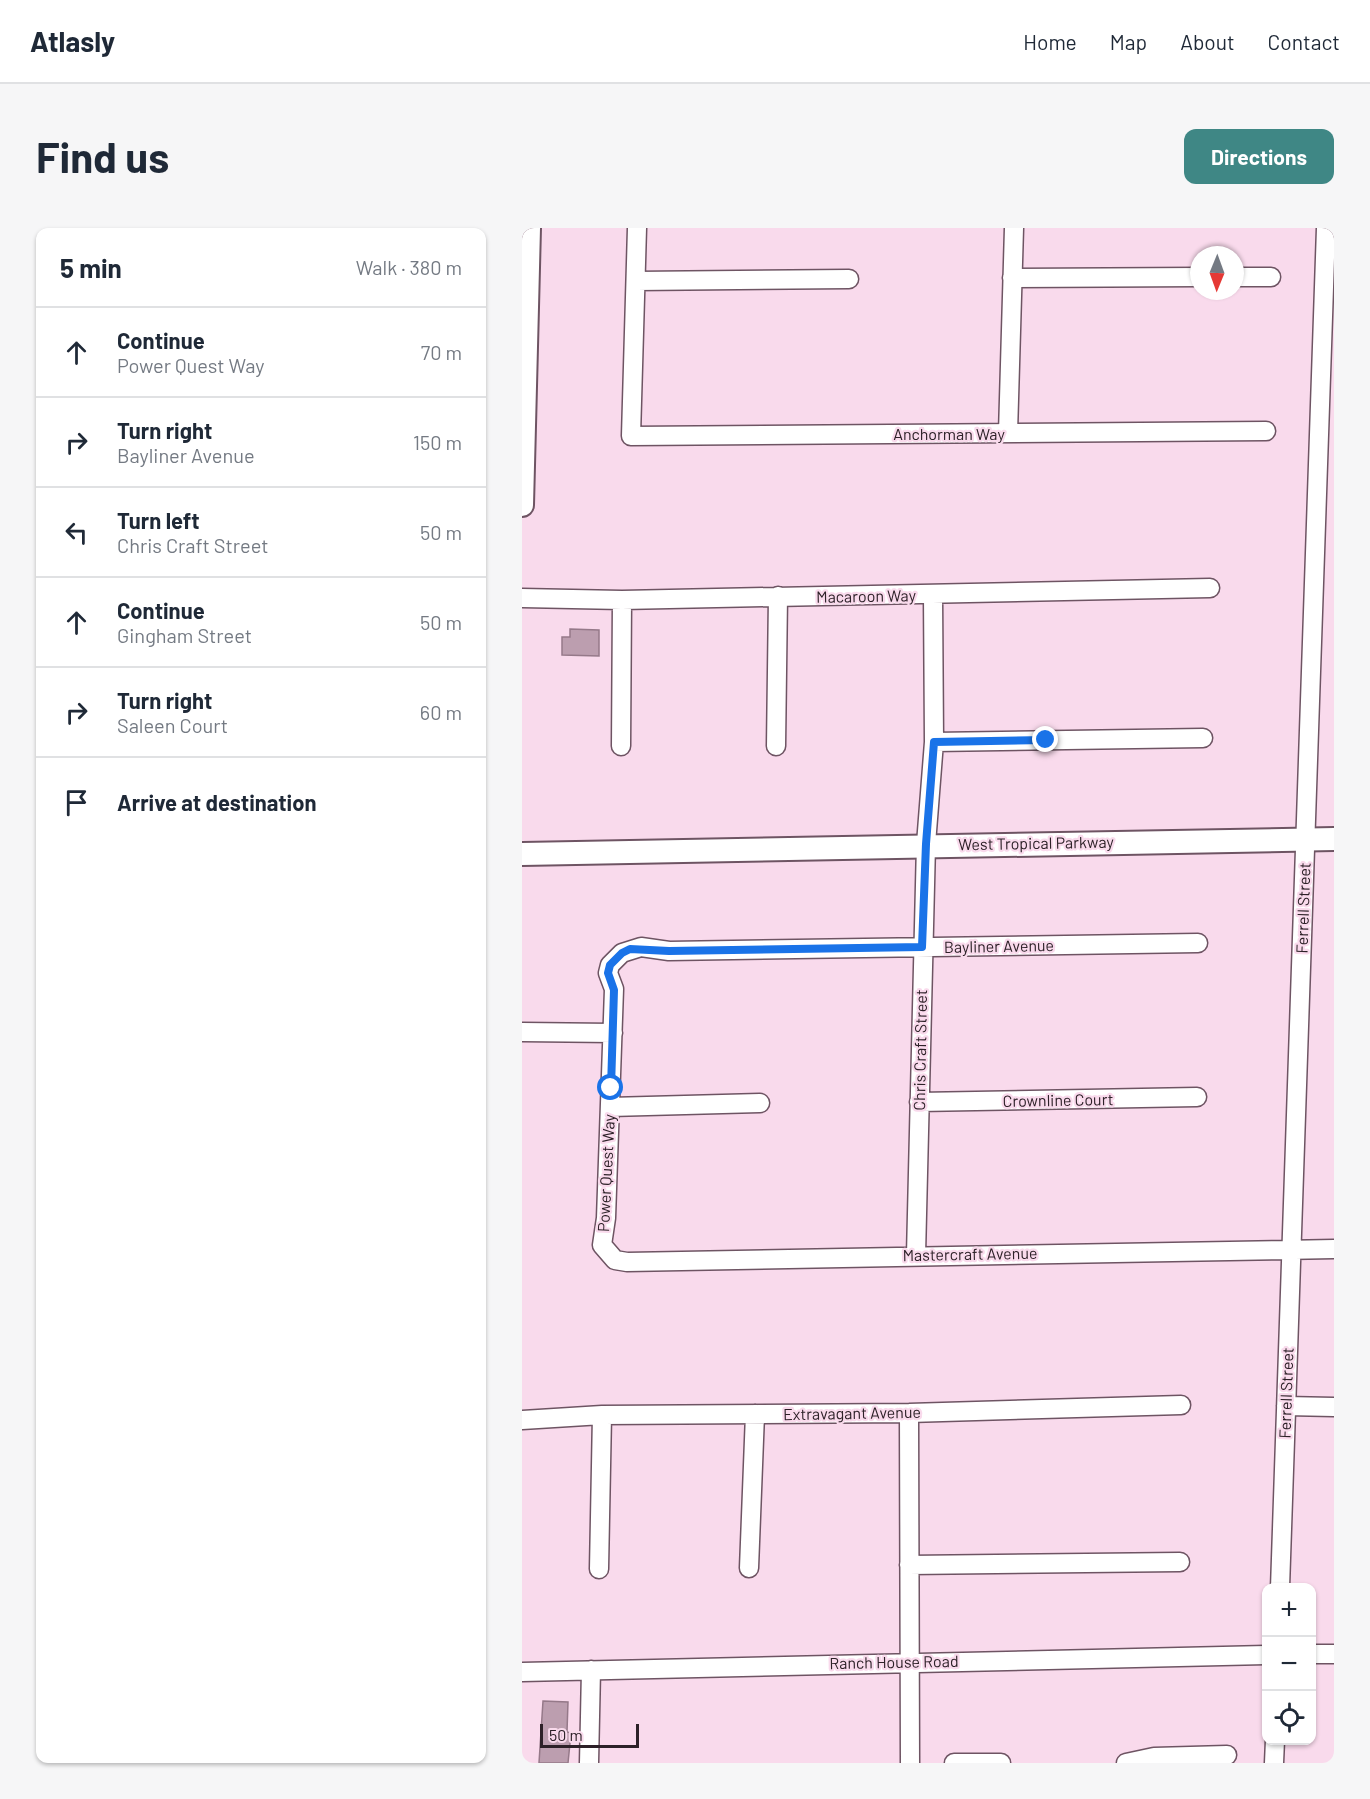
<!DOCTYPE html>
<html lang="en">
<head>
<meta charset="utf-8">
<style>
	body { margin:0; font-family:Barlow,sans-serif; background:#f6f6f7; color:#1f2937 }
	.controls { position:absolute; right:18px; bottom:18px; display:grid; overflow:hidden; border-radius:12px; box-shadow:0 2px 4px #0004 }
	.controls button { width:54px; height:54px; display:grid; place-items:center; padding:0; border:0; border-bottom:2px solid #e0e1e3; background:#fff; color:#1f2937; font:30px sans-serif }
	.compass { position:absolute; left:668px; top:18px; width:54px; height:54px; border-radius:50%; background:#fff; box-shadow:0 2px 4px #0004; rotate:181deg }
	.scale { position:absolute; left:18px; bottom:15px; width:99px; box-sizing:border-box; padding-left:6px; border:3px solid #2d2128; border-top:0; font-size:16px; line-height:21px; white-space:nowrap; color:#2d2128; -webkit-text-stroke:4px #f9daec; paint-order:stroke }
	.stop { position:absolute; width:18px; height:18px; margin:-14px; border:4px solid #1a73e8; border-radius:50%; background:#fff }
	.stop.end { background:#1a73e8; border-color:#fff; box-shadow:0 2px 6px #0008 }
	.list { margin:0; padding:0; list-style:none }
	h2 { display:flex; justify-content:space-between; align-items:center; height:78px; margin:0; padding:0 24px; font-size:26px }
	h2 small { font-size:20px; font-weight:400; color:#747a83 }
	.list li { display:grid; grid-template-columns:39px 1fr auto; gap:18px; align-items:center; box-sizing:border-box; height:90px; padding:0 24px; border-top:2px solid #e0e1e3 }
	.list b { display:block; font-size:22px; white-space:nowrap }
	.list p { margin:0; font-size:20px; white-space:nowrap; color:#747a83 }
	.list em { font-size:20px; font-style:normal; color:#747a83 }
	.icon { flex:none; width:33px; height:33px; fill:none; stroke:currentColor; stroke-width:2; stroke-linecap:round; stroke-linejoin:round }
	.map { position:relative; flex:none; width:812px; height:1535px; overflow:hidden; border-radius:12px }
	header { display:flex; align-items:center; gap:36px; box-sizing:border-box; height:84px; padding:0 30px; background:#fff; border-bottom:2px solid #e0e1e3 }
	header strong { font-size:28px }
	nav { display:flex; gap:33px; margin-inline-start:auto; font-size:21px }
	.intro { display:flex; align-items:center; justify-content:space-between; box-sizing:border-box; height:144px; padding:0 36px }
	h1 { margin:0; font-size:42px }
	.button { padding:15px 27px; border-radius:12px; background:#3f8785; color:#fff; font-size:21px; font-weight:700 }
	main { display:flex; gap:36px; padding:0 36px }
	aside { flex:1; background:#fff; border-radius:12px; box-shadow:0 2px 4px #0004 }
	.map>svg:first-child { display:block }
	.building { fill:#bc9eaf; stroke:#957989; stroke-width:1.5 }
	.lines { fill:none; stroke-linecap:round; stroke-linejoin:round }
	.minor-casing { stroke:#6e5463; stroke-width:21 }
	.major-casing { stroke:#6e5463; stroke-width:26 }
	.minor { stroke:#fff; stroke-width:18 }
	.major { stroke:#fff; stroke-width:22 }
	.route { stroke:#1a73e8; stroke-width:8 }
	.labels { text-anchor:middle; stroke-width:4.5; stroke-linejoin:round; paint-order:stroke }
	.street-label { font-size:16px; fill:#2d2128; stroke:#f9daec }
</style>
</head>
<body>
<header>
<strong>Atlasly</strong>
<nav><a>Home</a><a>Map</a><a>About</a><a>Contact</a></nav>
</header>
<div class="intro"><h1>Find us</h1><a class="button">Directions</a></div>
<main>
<aside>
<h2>5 min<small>Walk · 380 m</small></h2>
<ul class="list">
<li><svg class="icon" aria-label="ahead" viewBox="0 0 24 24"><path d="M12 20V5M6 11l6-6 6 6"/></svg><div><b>Continue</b><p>Power Quest Way</p></div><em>70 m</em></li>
<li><svg class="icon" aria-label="right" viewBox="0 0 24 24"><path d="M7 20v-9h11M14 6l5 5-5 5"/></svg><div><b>Turn right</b><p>Bayliner Avenue</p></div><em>150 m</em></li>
<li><svg class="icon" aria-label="left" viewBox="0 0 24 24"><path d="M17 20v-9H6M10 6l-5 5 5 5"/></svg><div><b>Turn left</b><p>Chris Craft Street</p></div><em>50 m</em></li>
<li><svg class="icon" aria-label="ahead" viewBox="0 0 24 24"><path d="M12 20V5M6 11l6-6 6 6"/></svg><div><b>Continue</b><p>Gingham Street</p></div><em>50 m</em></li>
<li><svg class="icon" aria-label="right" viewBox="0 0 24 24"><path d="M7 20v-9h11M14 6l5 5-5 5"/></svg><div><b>Turn right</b><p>Saleen Court</p></div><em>60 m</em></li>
<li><svg class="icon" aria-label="arrive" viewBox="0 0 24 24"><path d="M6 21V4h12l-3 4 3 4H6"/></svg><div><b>Arrive at destination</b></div></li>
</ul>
</aside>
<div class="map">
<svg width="812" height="1535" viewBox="0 0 812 1535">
	<rect width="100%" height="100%" fill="#f9daec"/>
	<!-- building -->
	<path class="building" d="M48,401L77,402V428L40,427V409H48Z
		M21,1473L46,1474L45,1504L49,1505L46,1535H17Z"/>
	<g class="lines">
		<!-- minor casing -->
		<g class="minor-casing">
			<path id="minor" d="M115,0L109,208L744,203
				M713,49H749
				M490,50L677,49
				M114,53L327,51
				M486,205L492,0
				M0,370L100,372L688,360
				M412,514L681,510
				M99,518L100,372
				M254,518L256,368
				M676,715L147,723L119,719L100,725L88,737L86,745L92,761L84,990L80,1017L93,1032L105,1034L812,1021
				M0,804L91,805
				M397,874L675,869
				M88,879L238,875
				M394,1027L404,616L412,514L411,367
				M764,1178L812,1179
				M387,1185L388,1535
				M0,1192L80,1187L387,1185L659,1177
				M387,1337L658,1334
				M227,1340L233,1186
				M77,1341L80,1187
				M758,1360L804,0
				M790,1426H812
				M0,1444L744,1427
				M67,1535L69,1442
				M432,1535H479
				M604,1535L632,1529L705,1527
				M752,1535L753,1512"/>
		</g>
		<!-- major casing -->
		<g class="major-casing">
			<path id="major" d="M0,277L7,0
				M0,626L812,611"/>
		</g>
		<!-- minor -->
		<use href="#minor" class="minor"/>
		<!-- major -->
		<use href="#major" class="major"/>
	</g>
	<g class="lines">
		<!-- route -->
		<path class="route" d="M89,860L92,762L86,745L88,737L100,725L108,721L147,723L400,719L404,616L412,514L524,512"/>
	</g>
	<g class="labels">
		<!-- street labels -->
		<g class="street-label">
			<text x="427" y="212">Anchorman Way</text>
			<text transform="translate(344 368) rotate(-1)" y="6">Macaroon Way</text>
			<text transform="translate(514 615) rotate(-1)" y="6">West Tropical Parkway</text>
			<text transform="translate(781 680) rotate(-88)" y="6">Ferrell Street</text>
			<text transform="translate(477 718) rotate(-1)" y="6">Bayliner Avenue</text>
			<text transform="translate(398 822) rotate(-89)" y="6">Chris Craft Street</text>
			<text transform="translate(536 872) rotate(-1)" y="6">Crownline Court</text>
			<text transform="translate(84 945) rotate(-87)" y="6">Power Quest Way</text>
			<text transform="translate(448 1026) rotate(-1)" y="6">Mastercraft Avenue</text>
			<text transform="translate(764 1165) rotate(-88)" y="6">Ferrell Street</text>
			<text transform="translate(330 1185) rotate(-1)" y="6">Extravagant Avenue</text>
			<text transform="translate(372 1434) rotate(-1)" y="6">Ranch House Road</text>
		</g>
	</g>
</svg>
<div class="controls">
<button>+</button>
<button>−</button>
<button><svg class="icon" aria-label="locate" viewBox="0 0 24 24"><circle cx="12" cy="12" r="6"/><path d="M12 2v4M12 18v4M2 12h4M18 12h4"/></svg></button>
</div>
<svg class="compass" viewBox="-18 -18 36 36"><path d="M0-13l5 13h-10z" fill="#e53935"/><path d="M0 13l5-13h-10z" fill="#747a83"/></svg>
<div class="scale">50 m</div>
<div class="stop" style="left:89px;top:860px"></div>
<div class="stop end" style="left:524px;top:512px"></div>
</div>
</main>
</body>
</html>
